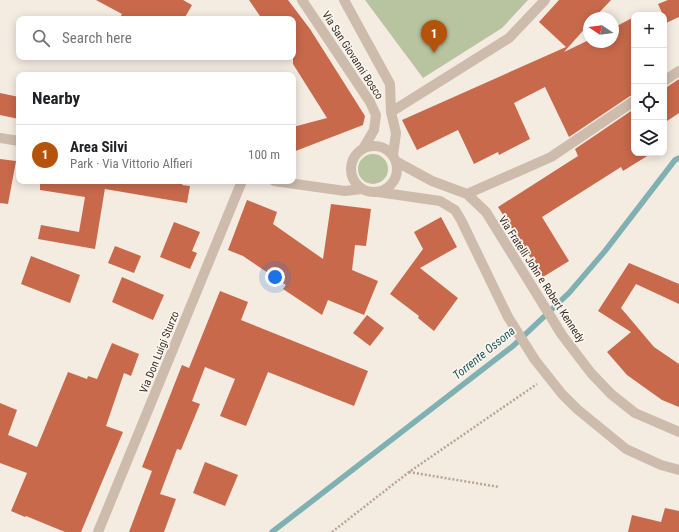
<!DOCTYPE html>
<html lang="en">
<head>
<meta charset="utf-8">
<style>
	body { margin:0; font-family:"Roboto Condensed",sans-serif; background:#f2f2f2; color:#202124 }
	.controls { position:absolute; right:12px; top:12px; display:grid; overflow:hidden; border-radius:8px; box-shadow:0 2px 10px #0003 }
	.controls button { width:36px; height:36px; display:grid; place-items:center; padding:0; border:0; border-bottom:1px solid #e0e0e0; background:#fff; color:#202124; font:20px sans-serif }
	.compass { position:absolute; left:583px; top:12px; width:36px; height:36px; border-radius:50%; background:#fff; box-shadow:0 2px 10px #0003; rotate:283deg }
	.you { position:absolute; left:275px; top:277px; width:14px; height:14px; margin:-10px; border:3px solid #fff; border-radius:50%; background:#1a73e8; box-shadow:0 0 0 6px #1a73e833 }
	.badge { display:grid; place-items:center; width:26px; height:26px; border-radius:50%; background:#b45309; color:#fff; font-size:13px; font-weight:700 }
	.pin { position:absolute; translate:-50% -33px; filter:drop-shadow(0 1px 2px #0008) }
	.pin::after { content:''; position:absolute; top:21px; width:14px; height:12px; background:inherit; clip-path:polygon(0 0,100% 0,50% 100%) }
	.list { margin:0; padding:0; list-style:none }
	h2 { display:flex; justify-content:space-between; align-items:center; height:52px; margin:0; padding:0 16px; font-size:17px }
	h2 small { font-size:13px; font-weight:400; color:#757577 }
	.list li { display:grid; grid-template-columns:26px 1fr auto; gap:12px; align-items:center; box-sizing:border-box; height:60px; padding:0 16px; border-top:1px solid #e0e0e0 }
	.list b { display:block; font-size:15px; white-space:nowrap }
	.list p { margin:0; font-size:13px; white-space:nowrap; color:#757577 }
	.list em { font-size:13px; font-style:normal; color:#757577 }
	.icon { flex:none; width:22px; height:22px; fill:none; stroke:currentColor; stroke-width:2; stroke-linecap:round; stroke-linejoin:round }
	.map { position:relative; flex:none; width:679px; height:532px; overflow:hidden }
	.search { position:absolute; background:#fff; box-shadow:0 2px 10px #0003; left:16px; top:16px; width:280px; height:44px; display:flex; align-items:center; gap:10px; box-sizing:border-box; padding:0 14px; border-radius:8px; color:#757577; font-size:15px }
	.panel { position:absolute; background:#fff; box-shadow:0 2px 10px #0003; left:16px; top:72px; width:280px; height:112px; border-radius:8px }
	.map>svg:first-child { display:block }
	.green { fill:#b8c4a0 }
	.lines { fill:none; stroke-linecap:round; stroke-linejoin:round }
	.stream { stroke:#7fb0b2; stroke-width:5.5 }
	.building { fill:#c8694b }
	.path { stroke:#b9a596; stroke-width:2.5; stroke-dasharray:2 2; stroke-linecap:butt }
	.street { stroke:#cdbbac; stroke-width:10 }
	.labels { text-anchor:middle; stroke-width:3.5; stroke-linejoin:round; paint-order:stroke }
	.street-label { font-size:11px; fill:#3b302b; stroke:#fbf5ee }
	.water-label { font-size:12px; font-style:italic; fill:#1f5a5e; stroke:#fbf5ee }
</style>
</head>
<body>
<div class="map">
<svg width="679" height="532" viewBox="0 0 679 532">
	<rect width="100%" height="100%" fill="#f4ebe1"/>
	<!-- green -->
	<path class="green" d="M365,0H528L502,28L423,78Z
		M358 169a15 15 0 1 1 30 0a15 15 0 1 1-30 0Z"/>
	<g class="lines">
		<!-- stream -->
		<path class="stream" d="M272,532L513,346L569,293L605,251L675,160L679,158"/>
	</g>
	<!-- building -->
	<path class="building" d="M96,0H183L192,5L184,19H119L122,14Z
		M249,0H288L310,29L365,116L363,125L293,152V127L327,118L293,64V19H262Z
		M559,0H611L594,18H589V24L564,52L589,40V42H613V28L634,17V95L630,96L569,137L545,87L514,103L530,139L499,155L498,152L474,164L458,130L417,150L402,120L566,47L539,22Z
		M668,0H679V17L666,23L664,15H663L658,4Z
		M679,79V113L664,123V89Z
		M0,93L19,97V119L0,115Z
		M634,109V153H652L623,171L621,167L542,217L569,261L543,277L498,207L578,156L575,149Z
		M0,159L16,161L8,204L0,203Z
		M40,181H171L183,183L182,185L190,186L187,203L105,189V188L95,249L38,239L41,225L79,232L85,197L40,190Z
		M247,200L277,212L273,224L323,259L331,204L371,209L366,246L355,245L352,270L378,281L364,315L328,300L322,315L283,289L286,285L243,256L228,250Z
		M441,217L457,247L420,268L458,298L434,331L418,318L419,316L390,294L423,249L414,232Z
		M174,222L200,232L192,251L197,253L190,269L160,257Z
		M115,246L141,256L134,273L108,263Z
		M31,256L80,275L70,303L21,284Z
		M629,263L679,284V304L636,284L621,308L654,347L679,364V407L662,400L627,375L607,352L631,332L598,311Z
		M122,277L164,295L153,320L112,302Z
		M220,291L248,302L241,320L368,371L354,406L268,372L246,426L220,416L235,379L205,367L192,401L200,404L181,450L177,449L160,494L176,499L164,532H129L152,471L142,467L182,365L189,368Z
		M367,315L384,328L370,346L353,333Z
		M112,343L139,354L131,376L124,373L106,426L123,432L81,532H65L26,516L25,517L11,511L27,473L0,463V403L17,410L8,435L37,447L68,372L87,379L88,376L97,379Z
		M205,462L238,475L225,506L193,493Z
		M665,508L679,511V532H628L632,515L661,522Z"/>
	<g class="lines">
		<!-- path -->
		<path class="path" d="M409,472L499,487
			M332,532L409,472L537,384"/>
		<!-- street -->
		<path class="street" d="M302,0L370,102L376,115L374,130L364,147
			M344,0L390,84L391,112L396,133L393,155
			M664,81L679,71
			M391,112L509,38L545,0
			M0,138L19,141
			M351 169a23 23 0 1 1 46 0a23 23 0 1 1-46 0Z
			M397,162L432,181L467,194L486,212L562,335L591,373L611,394L635,413L679,432
			M274,181L345,191L362,189
			M378,192L440,201L455,210L461,220L508,317L535,360L562,394L577,409L626,449L661,465L679,470
			M467,194L551,157L634,101
			M98,532L242,181"/>
	</g>
	<g class="labels">
		<!-- street labels -->
		<g class="street-label">
			<text transform="translate(353 55) rotate(57)" y="4">Via San Giovanni Bosco</text>
			<text transform="translate(542 279) rotate(57)" y="4">Via Fratelli John e Robert Kennedy</text>
			<text transform="translate(159 352) rotate(-68)" y="4">Via Don Luigi Sturzo</text>
		</g>
		<!-- water labels -->
		<g class="water-label">
			<text transform="translate(484 353) rotate(-39)" y="4">Torrente Ossona</text>
		</g>
	</g>
</svg>
<div class="controls">
<button>+</button>
<button>−</button>
<button><svg class="icon" aria-label="locate" viewBox="0 0 24 24"><circle cx="12" cy="12" r="6"/><path d="M12 2v4M12 18v4M2 12h4M18 12h4"/></svg></button>
<button><svg class="icon" aria-label="layers" viewBox="0 0 24 24"><path d="M12 4l9 5-9 5-9-5zM3 14l9 5 9-5"/></svg></button>
</div>
<svg class="compass" viewBox="-18 -18 36 36"><path d="M0-13l5 13h-10z" fill="#e53935"/><path d="M0 13l5-13h-10z" fill="#757577"/></svg>
<div class="you"></div>
<div class="pin badge" style="left:434px;top:53px">1</div>
<div class="search"><svg class="icon" aria-label="search" viewBox="0 0 24 24"><circle cx="10" cy="10" r="6"/><path d="M15 15l6 6"/></svg>Search here</div>
<section class="panel">
<h2>Nearby<small></small></h2>
<ul class="list">
<li><span class="badge">1</span><div><b>Area Silvi</b><p>Park · Via Vittorio Alfieri</p></div><em>100 m</em></li>
</ul>
</section>
</div>
</body>
</html>
